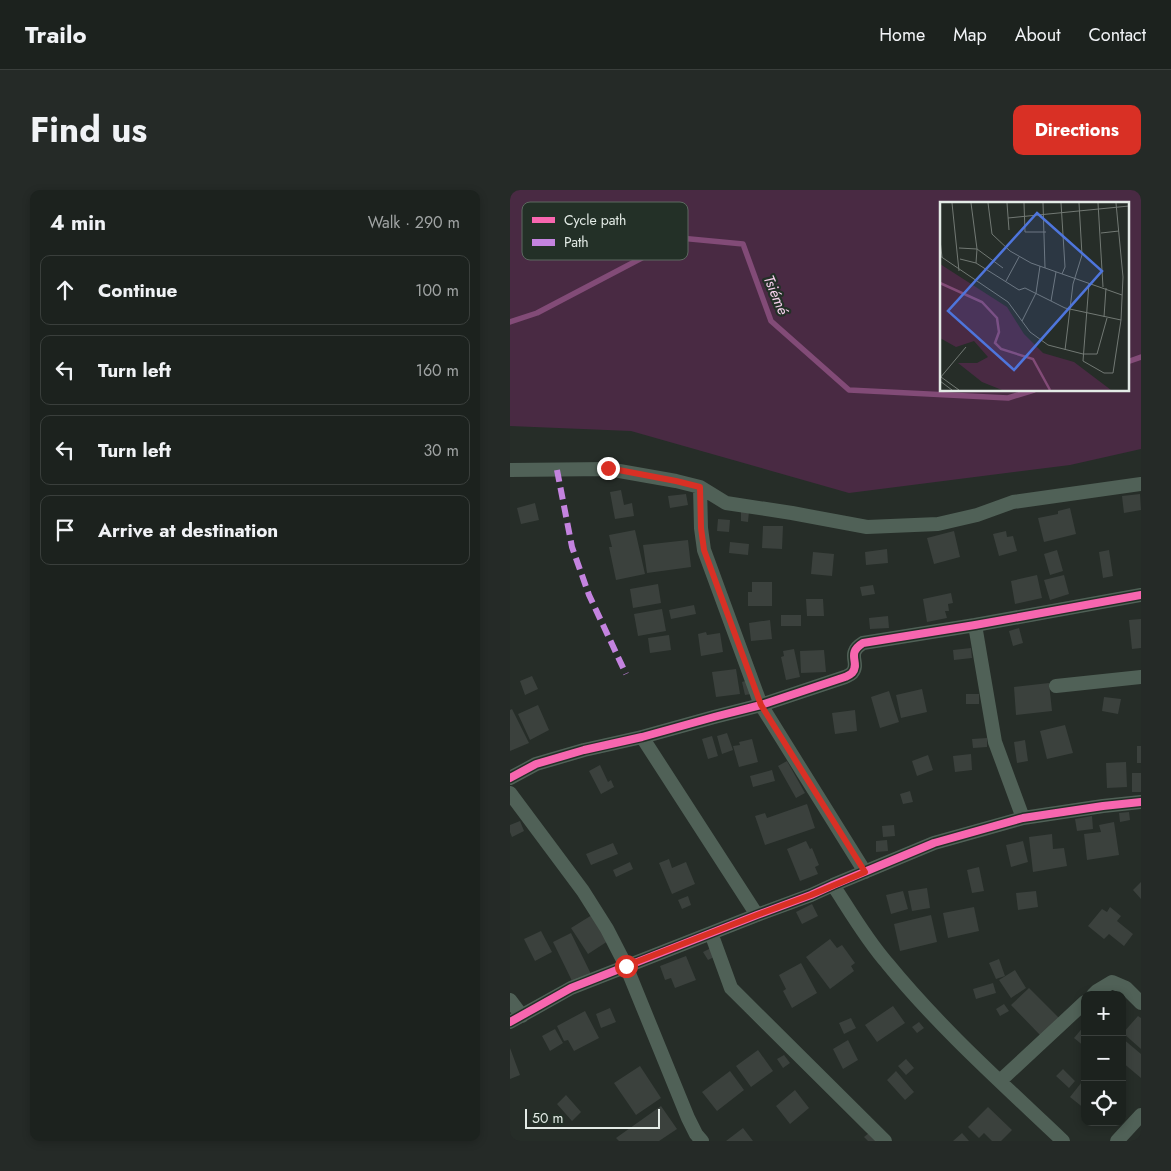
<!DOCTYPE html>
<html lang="en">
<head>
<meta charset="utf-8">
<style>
	body { margin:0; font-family:Jost,sans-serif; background:#252a27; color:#f1f3f6 }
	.controls { position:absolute; right:15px; bottom:15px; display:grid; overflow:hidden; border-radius:10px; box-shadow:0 2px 8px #0003 }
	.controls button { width:45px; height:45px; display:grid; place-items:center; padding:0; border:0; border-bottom:1px solid #3a3f3c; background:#1c221e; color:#f1f3f6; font:25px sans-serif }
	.scale { position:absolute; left:15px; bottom:12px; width:135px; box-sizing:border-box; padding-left:5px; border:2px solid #e3ebe6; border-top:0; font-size:14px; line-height:18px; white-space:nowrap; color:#e3ebe6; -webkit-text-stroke:4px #233027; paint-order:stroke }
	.stop { position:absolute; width:15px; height:15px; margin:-11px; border:4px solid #d93025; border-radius:50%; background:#fff }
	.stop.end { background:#d93025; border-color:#fff; box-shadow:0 1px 5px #0008 }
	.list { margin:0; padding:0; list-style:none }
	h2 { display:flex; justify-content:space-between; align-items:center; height:65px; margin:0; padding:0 20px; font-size:21px }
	h2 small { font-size:16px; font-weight:400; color:#a0a4a4 }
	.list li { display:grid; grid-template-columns:32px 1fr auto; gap:15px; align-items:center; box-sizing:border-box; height:70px; margin:0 10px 10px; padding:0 10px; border:1px solid #3a3f3c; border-radius:10px }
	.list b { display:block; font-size:19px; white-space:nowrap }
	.list em { font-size:16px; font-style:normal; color:#a0a4a4 }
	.icon { flex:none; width:28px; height:28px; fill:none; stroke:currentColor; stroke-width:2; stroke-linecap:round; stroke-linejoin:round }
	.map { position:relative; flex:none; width:631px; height:951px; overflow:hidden; border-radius:10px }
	header { display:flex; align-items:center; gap:30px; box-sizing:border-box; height:70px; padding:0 25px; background:#1c221e; border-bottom:1px solid #3a3f3c }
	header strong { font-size:24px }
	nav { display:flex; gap:28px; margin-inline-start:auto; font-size:18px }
	.intro { display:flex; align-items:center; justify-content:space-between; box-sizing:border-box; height:120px; padding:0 30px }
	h1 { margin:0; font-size:35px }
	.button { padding:12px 22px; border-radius:10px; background:#d93025; color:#fff; font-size:18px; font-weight:700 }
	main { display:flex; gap:30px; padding:0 30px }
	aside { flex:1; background:#1c221e; border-radius:10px; box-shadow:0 2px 8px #0003 }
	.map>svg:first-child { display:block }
	.green { fill:#492a43; fill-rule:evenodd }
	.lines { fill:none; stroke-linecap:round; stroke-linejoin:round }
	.stream { stroke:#824b77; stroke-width:5.5 }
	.building { fill:#3b413d }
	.minor { stroke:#506157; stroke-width:14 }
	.quiet { stroke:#c483df; stroke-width:6; stroke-dasharray:12 6; stroke-linecap:butt }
	.cycleway-casing { stroke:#233027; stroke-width:11 }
	.cycleway { stroke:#f766af; stroke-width:8 }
	.route { stroke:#d93025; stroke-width:6 }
	.labels { text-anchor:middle; stroke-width:4.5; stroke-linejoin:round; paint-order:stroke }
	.water-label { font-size:15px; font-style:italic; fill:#f6d1ed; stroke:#233027 }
	.inset-river { fill:none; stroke:#824b77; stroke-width:2.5 }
	.inset-road { fill:none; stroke:#727974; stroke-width:1 }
	.view { fill:#4e75dc; fill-opacity:0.15; stroke:#4e75dc; stroke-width:2.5 }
	.inset-edge { fill:none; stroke:#e3ebe6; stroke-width:2.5 }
	.key { fill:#233027; stroke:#5d6860; stroke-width:1 }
	.key-label { font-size:14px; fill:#e3ebe6 }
</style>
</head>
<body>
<header>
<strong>Trailo</strong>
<nav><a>Home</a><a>Map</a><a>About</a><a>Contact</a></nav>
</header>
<div class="intro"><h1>Find us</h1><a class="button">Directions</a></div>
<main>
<aside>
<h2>4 min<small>Walk · 290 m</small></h2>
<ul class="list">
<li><svg class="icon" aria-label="ahead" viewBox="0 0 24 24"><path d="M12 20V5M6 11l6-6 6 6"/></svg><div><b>Continue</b></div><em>100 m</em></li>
<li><svg class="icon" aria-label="left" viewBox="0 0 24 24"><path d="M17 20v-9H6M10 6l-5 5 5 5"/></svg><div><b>Turn left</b></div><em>160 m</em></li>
<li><svg class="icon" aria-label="left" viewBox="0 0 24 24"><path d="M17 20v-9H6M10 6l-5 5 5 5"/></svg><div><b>Turn left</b></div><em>30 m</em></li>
<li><svg class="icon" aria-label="arrive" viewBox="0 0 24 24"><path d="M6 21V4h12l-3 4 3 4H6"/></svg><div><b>Arrive at destination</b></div></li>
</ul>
</aside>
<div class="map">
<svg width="631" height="951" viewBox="0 0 631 951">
	<rect width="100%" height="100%" fill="#262d28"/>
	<!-- green -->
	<path class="green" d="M0,0H631V259L560,275L339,303L121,241L0,236ZM431,14H617V200H431Z"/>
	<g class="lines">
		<!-- stream -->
		<path class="stream" d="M0,132L27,123L170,48L233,54L261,131L339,200L498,208L524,200
			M617,172L631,167"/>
	</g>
	<!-- building -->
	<path class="building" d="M111,300L114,315L122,313L124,326L105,329L100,302Z
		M176,304L178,315L160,318L158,306Z
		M630,304L631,320L614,323L612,306Z
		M25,313L29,330L11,334L7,318Z
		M560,318L566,344L534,352L528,328L548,324V321Z
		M231,321H239L238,332L231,331Z
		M208,329L220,330L219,342L207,341Z
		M253,336H273L272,359L252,358Z
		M125,340L135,384L106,390L99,357H102L99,345Z
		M444,341L450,367L424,374L417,348Z
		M496,341L497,347L503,346L507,361L489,366L483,344Z
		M178,350L181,377L137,383L133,355Z
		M220,352L239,354L238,365L219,363Z
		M377,359L378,373L356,375L355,362Z
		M547,360L553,381L540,385L534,364Z
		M599,360L603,386L593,388L589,362Z
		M303,362L324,364L322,386L301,384Z
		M527,385L532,408L505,414L501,391Z
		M554,385L559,404L540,410L534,390Z
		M242,392H262V416H238V402H242Z
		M148,394L151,413L123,418L120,399Z
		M363,395L365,404L352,406L350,397Z
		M441,403L443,413L438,414L439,421H435L437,428L417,432L413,409Z
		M296,409H313L314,426H297Z
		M184,415L186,424L161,429L159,420Z
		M152,419L156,441L128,446L124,424Z
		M271,425H291V436H271Z
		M378,426L379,438L360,439L359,428Z
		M631,429V458L622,459L619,430Z
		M260,430L262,449L241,451L239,433Z
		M509,438L513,453L503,456L499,441Z
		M196,442L197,445L210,443L213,462L191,466L188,444Z
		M159,445L161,460L140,463L138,448Z
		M461,458L462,468L444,470L443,460Z
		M284,459L290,487L276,490L271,467L274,466L273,461Z
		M314,460L316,482L291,483L290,461Z
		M226,479L230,504L206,507L202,482Z
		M22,486L28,499L15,505L10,491Z
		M238,490L241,504L235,505L232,492Z
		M539,493L542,521L506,525L504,497Z
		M412,499L417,522L391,528L386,505Z
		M379,501L389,532L370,538L361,507Z
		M456,504H469V514H456Z
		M594,507L611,509L608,524L592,521Z
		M28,515L39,540L20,550L8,524Z
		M2,519L19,553L0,561V520Z
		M345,520L347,541L325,544L322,523Z
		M555,535L563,563L537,569L530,541Z
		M217,543L223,560L212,564L207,546Z
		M202,546L208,566L198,569L192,549Z
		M477,548V557L463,558L462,549Z
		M242,549L248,572L229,577L223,556L230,555L229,552Z
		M515,550L518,571L507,573L504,552Z
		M627,556H631V573H627Z
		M461,564L462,580L445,582L443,566Z
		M418,565L423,580L407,586L402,571Z
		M277,571L295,603L286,608L268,576Z
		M616,572L617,597L597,598L596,573Z
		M90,575L98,592L101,590L104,597L91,604L79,581Z
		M262,580L265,591L243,597L240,586Z
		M622,583H631V602H622Z
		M400,601L403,612L393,614L390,604Z
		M297,614L305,638L255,655L245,626L255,623L257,628Z
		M619,622L620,630L610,632L609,623Z
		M582,626L583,639L567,641L565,629Z
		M10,631L14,641L2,647L0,642V635Z
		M604,632L609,665L577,670L574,644L591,642L589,635Z
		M384,635L385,646L373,647L372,636Z
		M542,644L543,659L554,658L557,676L523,682L519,647Z
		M377,650L378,661L366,662V651Z
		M296,651L300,659L302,658L309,675L305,677L308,684L290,691L277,659Z
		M513,651L518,672L501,677L496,655Z
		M103,653L108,664L81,675L76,664Z
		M159,669L162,678L176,672L185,694L162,704L149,673Z
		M120,672L123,679L106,687L103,680Z
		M469,677L474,701L462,703L457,680Z
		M631,692V709L623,700Z
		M417,698L420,718L402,721L398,701Z
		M393,701L398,719L381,724L376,705Z
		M526,701L528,717L508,720L506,703Z
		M178,706L181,715L172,719L168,710Z
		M302,714L308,726L292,734L286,722Z
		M464,717L469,741L438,748L433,723Z
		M600,717L611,726L607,731L623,744L614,756L599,744L594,749L578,736L592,719L597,722Z
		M82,725L98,751L78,764L61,738Z
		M421,725L427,752L390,761L384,734Z
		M31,741L42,762L25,771L14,749Z
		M61,743L81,784L63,793L43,752Z
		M320,749L327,758L332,755L345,773L341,776L344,781L320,799L296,767Z
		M201,758L206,766L198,770L193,762Z
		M176,766L186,790L165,798L161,788L155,790L150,776Z
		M489,769L495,786L486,789L479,773Z
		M291,773L307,803L282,818L273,801L276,799L269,785Z
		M505,780L516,798L501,808L489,790Z
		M483,793L486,803L466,809L463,799Z
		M519,798L549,828L531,846L501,815Z
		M494,814L499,821L490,826L486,819Z
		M383,816L395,833L367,852L355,835Z
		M100,818L106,832L91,838L86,824Z
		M75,821L89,848L64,861L58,850L54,851L47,836Z
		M628,826L631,828V859L613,843Z
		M341,828L346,838L334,844L329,833Z
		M409,832L414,838L407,843L402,837Z
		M575,835V857L564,848Z
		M45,839L53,853L40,861L32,846Z
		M612,848L631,864V888L612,872Z
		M338,850L348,870L333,879L323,859Z
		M0,858L10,885L0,889Z
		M248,860L263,881L241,897L226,876Z
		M274,865L280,873L273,878L267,869Z
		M396,869L404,878L396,885L388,876Z
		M130,876L151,908L126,925L104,893Z
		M553,879L565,891L559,898L546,886Z
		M220,881L234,900L207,921L192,902Z
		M386,881L404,902L395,910L377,890Z
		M575,888V919L560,907Z
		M285,900L299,918L280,934L266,916Z
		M56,905L71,922L62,931L47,914Z
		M151,916L167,939L149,951H109L106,948Z
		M478,917L502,940L491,951H482L474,943L469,948L458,937Z
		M233,938L243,951H216Z
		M359,943L366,951H358L354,947Z
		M452,943L459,951H443Z"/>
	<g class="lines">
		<!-- minor -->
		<path class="minor" d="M0,280L98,279L166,291L190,297L216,313L282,323L357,337L428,334L467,325L503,312L631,294
			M190,297L191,338L194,360L251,515L355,682
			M465,435L485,552L513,628
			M546,496L631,487
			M132,547L247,725
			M0,588L26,574L74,560L132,547L204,527L251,515L335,487C337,486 340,485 342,483C351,473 335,464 353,453L465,435L631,405
			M0,603L73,701L97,739L116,776L178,928L186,944L192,951
			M323,695C340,721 356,749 377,773C430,838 493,894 553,951
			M201,743L221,798L375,951
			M583,805L587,801L602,792L616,798L631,813
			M0,810L12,826
			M0,832L61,798L247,725L301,705L323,695L424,653L513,628L593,616L631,612
			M490,891L575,812
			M607,951L631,925"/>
		<!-- quiet -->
		<path class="quiet" d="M47,280L62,357L79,405L116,484"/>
		<!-- cycleway casing -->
		<g class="cycleway-casing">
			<path id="cycleway" d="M0,588L26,574L74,560L132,547L204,527L251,515L335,487C337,486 340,485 342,483C351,473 335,464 353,453L465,435L631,405
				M0,832L61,798L247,725L301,705L323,695L424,653L513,628L593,616L631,612"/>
		</g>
		<!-- cycleway -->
		<use href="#cycleway" class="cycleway"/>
	</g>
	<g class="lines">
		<!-- route -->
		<path class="route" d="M98,278L166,291L190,297L191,338L194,360L251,515L355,682L301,705L247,725L116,776"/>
	</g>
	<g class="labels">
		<!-- water labels -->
		<g class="water-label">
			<text transform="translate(266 105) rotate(67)" y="5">Tsiémé</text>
		</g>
	</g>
	<!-- overview -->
	<g transform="translate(430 12)">
		<rect width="189" height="189" fill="#262d28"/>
		<path d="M0,62L67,105L84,132L103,151L134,160L171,188H62L42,180L18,161H37L48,155L34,139L16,145L0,136Z" fill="#492a43"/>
		<path class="inset-river" d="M0,81L42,100L57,116L59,130L55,141L61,147L93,157L110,188"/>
		<path class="inset-road" d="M12,1L19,69M31,1L37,47L36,61M48,1L52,32L70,49L91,61L182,93M67,1L69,28M84,1L85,30H106M103,1L105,66M121,1L125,65L122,72M158,1L163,85M68,16L189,4M161,31L179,29M0,38L2,55M19,46L37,47L63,66M0,54L68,100L90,130L108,143L143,152H157L167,116M20,57L36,61L79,88L85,86L125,106L181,118M66,79L79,55M149,81L143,159L164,171H173L181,118L183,75L176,1M111,99L116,70M164,115L166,86M82,119L96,91L100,64M125,148L133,82L142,53L139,1M1,175L19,188M0,176L26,145M0,179L12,188"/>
		<path class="view" d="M97,11L162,69L74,168L8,109Z"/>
		<rect width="189" height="189" class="inset-edge"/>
	</g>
	<!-- legend -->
	<rect x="12" y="12" width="166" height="58" rx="8" class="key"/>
	<rect x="22" y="27" width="23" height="6" fill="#f766af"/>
	<rect x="22" y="49" width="23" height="7" fill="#c483df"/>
	<g class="key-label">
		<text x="54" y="35">Cycle path</text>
		<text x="54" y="57">Path</text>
	</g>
</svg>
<div class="controls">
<button>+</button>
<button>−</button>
<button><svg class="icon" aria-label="locate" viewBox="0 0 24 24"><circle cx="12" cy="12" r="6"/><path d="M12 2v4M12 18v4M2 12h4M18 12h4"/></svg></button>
</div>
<div class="scale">50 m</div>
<div class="stop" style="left:116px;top:776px"></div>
<div class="stop end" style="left:98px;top:278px"></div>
</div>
</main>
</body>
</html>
